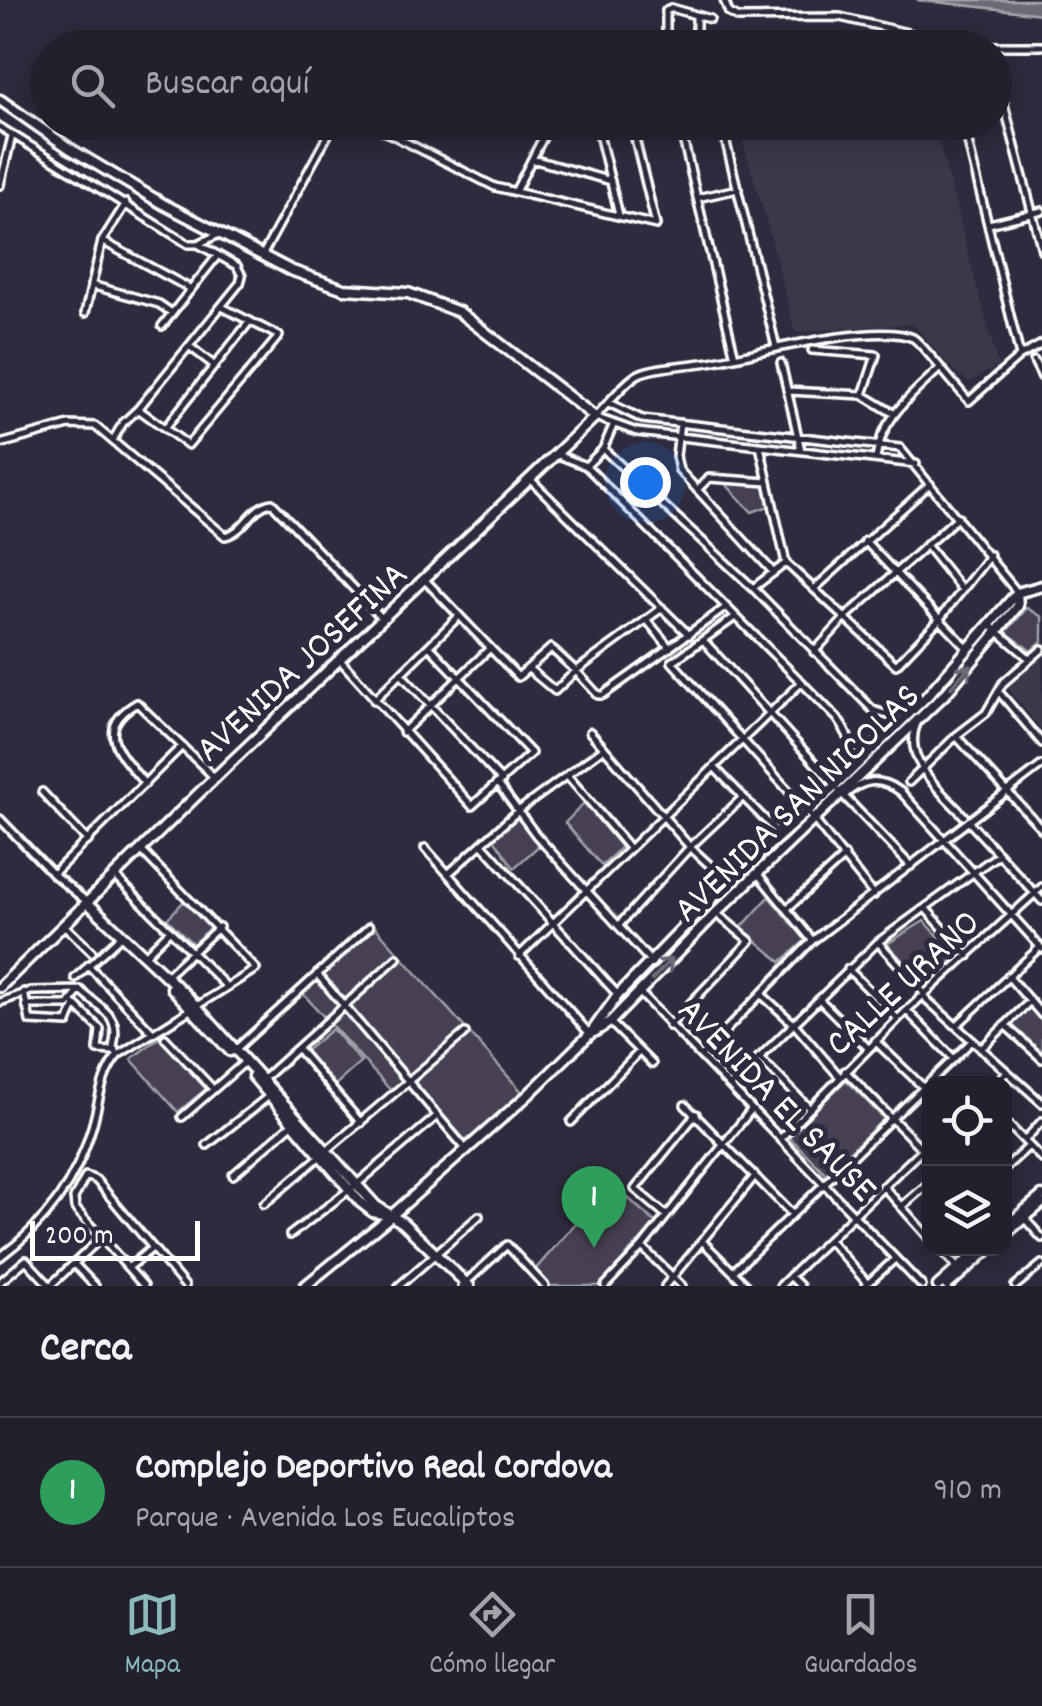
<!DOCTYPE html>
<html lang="es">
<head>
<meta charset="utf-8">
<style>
	body { margin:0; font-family:Dekko,sans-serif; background:#2b2836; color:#f1f3f6 }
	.controls { position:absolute; right:30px; bottom:30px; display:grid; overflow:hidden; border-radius:20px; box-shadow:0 5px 25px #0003 }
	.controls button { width:90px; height:90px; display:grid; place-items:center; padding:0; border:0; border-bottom:2px solid #403e4a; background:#23202e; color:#f1f3f6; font:50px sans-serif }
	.scale { position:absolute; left:30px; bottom:25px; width:170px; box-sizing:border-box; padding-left:10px; border:5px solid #fff; border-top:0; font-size:28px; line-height:35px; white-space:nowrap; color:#fff; -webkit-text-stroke:8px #2f2a3d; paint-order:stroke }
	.you { position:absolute; left:645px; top:482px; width:35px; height:35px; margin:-25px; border:8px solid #fff; border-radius:50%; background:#1a73e8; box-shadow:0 0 0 15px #1a73e833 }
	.badge { display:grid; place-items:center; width:65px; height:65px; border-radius:50%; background:#8bbbb9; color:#fff; font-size:32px; font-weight:700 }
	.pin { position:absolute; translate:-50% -82px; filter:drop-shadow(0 2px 5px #0008) }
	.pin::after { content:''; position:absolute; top:52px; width:35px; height:30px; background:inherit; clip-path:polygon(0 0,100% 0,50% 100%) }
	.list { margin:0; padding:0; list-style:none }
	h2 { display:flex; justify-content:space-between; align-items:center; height:130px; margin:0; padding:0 40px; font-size:42px }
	h2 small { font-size:32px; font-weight:400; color:#a3a3aa }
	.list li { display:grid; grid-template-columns:65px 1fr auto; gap:30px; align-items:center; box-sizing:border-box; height:150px; padding:0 40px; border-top:2px solid #403e4a }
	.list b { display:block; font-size:38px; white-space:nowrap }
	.list p { margin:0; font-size:32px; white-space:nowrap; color:#a3a3aa }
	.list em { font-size:32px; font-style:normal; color:#a3a3aa }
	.icon { flex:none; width:55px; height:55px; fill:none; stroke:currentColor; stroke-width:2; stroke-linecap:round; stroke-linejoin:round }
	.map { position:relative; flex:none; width:1042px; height:1286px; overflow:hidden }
	.search { position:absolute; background:#23202e; box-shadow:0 5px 25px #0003; left:30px; right:30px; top:30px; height:110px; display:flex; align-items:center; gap:25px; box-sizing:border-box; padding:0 35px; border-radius:55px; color:#a3a3aa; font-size:38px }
	.sheet { height:280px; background:#23202e }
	nav { display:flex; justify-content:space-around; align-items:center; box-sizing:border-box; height:140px; border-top:2px solid #403e4a; background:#23202e; font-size:28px; color:#a3a3aa }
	nav a { display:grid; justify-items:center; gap:5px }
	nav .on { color:#8bbbb9 }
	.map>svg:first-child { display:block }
	.built { fill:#3c3749 }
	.green { fill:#464152; stroke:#a2a0a8; stroke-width:2.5 }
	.water { fill:#6d6a77; stroke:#a7a6ad; stroke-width:2.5 }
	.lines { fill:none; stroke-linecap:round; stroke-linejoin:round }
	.street-casing { stroke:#fff; stroke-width:12 }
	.secondary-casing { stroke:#fff; stroke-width:15 }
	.street { stroke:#2f2a3d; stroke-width:5 }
	.secondary { stroke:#2f2a3d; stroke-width:8 }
	.oneway { stroke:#6d6a77 }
	.labels { text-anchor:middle; stroke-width:10; stroke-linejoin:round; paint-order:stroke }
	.street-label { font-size:38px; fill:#fff; stroke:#2f2a3d }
</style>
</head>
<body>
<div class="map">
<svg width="1042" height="1286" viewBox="0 0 1042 1286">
	<rect width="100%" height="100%" fill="#2f2a3d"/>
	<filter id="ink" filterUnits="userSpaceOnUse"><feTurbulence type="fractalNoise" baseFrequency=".01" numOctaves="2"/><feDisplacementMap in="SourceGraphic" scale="20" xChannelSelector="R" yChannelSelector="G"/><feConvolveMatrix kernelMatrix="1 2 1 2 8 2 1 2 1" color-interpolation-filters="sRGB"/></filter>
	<g filter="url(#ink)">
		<!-- built -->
		<path class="built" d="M828,123L829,126L934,123L998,366L969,382L954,371L913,324L795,332L768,226L737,123Z
			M1042,657V730L1006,686Z"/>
		<!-- green -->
		<path class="green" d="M722,480L765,484L769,506L752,512Z
			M1027,608L1042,617V641L1031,651L1006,632Z
			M584,803L621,847L602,866L565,823Z
			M517,818L541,844L514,868L494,839Z
			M769,897L806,940L781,962L741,928Z
			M185,900L211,927L193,944L167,919Z
			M370,921L522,1092L466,1141L409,1080L393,1093L297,987Z
			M924,921L958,956L926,984L887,944Z
			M1029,1005L1042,1019V1055L1009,1025Z
			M332,1029L361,1062L333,1087L304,1052Z
			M161,1036L207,1088L178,1112L131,1059Z
			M846,1080L884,1119L826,1174L788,1136Z
			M619,1190L656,1223L599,1286H549L534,1271L574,1225Z"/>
		<!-- water -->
		<path class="water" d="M917,0H1042V14Z"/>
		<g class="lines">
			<!-- street casing -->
			<g class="street-casing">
				<path id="street" d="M724,0L729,13L738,18L840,17L963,46H1042
					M666,48V11L671,8L710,19
					M696,48V16
					M994,66L1042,250
					M366,122L495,187L656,225L632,126
					M596,122L619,215
					M616,122L649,130
					M679,122L735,357
					M721,122L776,347
					M963,122L1020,356
					M0,127L188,244H198L219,234
					M532,159L611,181
					M0,185L12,136
					M516,190L551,122
					M697,198L738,189
					M989,224L1042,211
					M102,241L191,289
					M262,256L335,122
					M91,285L159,304L172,313
					M85,313L102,241L126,203
					M162,326L218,255
					M189,346L215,366
					M812,350L876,355L863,395
					M1034,361L1042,377
					M781,363L801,450
					M789,391L863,395L893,413
					M609,403L642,419L900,448L1017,592
					M138,409L188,445L279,336L222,307
					M680,423L676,456L679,470L773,572
					M165,428L250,321
					M113,440L123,423L138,409L240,283L242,276L237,266L198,244
					M0,444L69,425L95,426L225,536C245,532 251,506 272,503L382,618
					M760,446L786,563
					M603,449L753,588L873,710L888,715L908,711
					M558,455L586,466L837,718C856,744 855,759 832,782
					M876,459C880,419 912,395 939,369
					M916,464L637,432L595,417C606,406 626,380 639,374C654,366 697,365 715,361C757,353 877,322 913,338C920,341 959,391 969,401L1020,356L1042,344
					M586,466L603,449L613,426
					M531,480L689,635
					M697,490L709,478L768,482
					M865,541L969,650
					M927,546L962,590
					M425,580L518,677L551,648L576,671L662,608
					M753,588L786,563L896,665L938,621L990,555
					M814,589L930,484
					M735,617L672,662L807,811L874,895
					M646,619L670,648
					M990,625L1030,659
					M703,640L832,782
					M814,652L847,616L958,517
					M340,660L472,806L531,753L430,647
					M530,670L555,691L576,671L598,695H603L725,608
					M401,674L502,781
					M999,692L1042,743
					M374,700L457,618
					M917,723C901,760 942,792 964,816
					M403,732L489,649
					M590,732L690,847L728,882
					M956,736L1042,829
					M714,767L780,835
					M567,775L629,848
					M909,782L956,736L986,713L1003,683L1042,649
					M145,784C121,755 92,729 137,703L215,778
					M498,784L536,835L652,963
					M839,791L911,866
					M42,792L88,841
					M844,796C864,778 880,777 901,792L1042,949
					M0,819L53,874L86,901
					M969,822L1042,901
					M482,844L617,994
					M425,848L589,1033
					M757,873L812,940
					M53,874L182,746
					M448,874L518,811L604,748
					M116,877L227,987
					M788,908L845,856
					M927,910L968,956
					M619,925L690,847L742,798
					M65,926L92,952
					M878,942L921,989L927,1000L1042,1103
					M145,955L170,930
					M519,956L802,682
					M88,965L152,1032
					M848,969L898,1019
					M317,974L465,1148
					M166,976L219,927
					M1008,976L1042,1015
					M75,978L121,936
					M24,992L30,1021L68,1023L75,1005
					M640,993L922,1286
					M761,994L795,1025L839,1076
					M819,999L868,1048
					M71,1001L100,1029L98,1050L113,1051
					M0,1002L31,991L80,990C103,1011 121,1014 113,1047L118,1055
					M26,1005H68L80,990
					M907,1011L954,1059
					M610,1022L652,1064
					M957,1025L1040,947
					M1005,1025L1042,1059
					M669,1026L750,941L716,913
					M165,1038L213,1089
					M875,1041L923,1087
					M298,1049L361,1123
					M981,1049L1030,1001
					M234,1051L369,927
					M701,1056L812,941L1042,765
					M759,1057L809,1108
					M845,1071L922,1149
					M262,1080L397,958
					M994,1084L1007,1072
					M731,1085L878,942L999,854
					M685,1105L792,1214
					M182,1117L246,1061
					M1004,1120L1042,1159
					M571,1122L639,1052
					M781,1138L906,1011L1042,887
					M1025,1140L1042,1121
					M207,1145L269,1096
					M1004,1169L1029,1146
					M233,1175L292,1124
					M883,1186L930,1239
					M264,1204L465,1033
					M901,1207L930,1182
					M666,1215L635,1189L696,1114
					M1024,1218L1042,1238
					M290,1235L357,1184L437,1116
					M829,1240L868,1284
					M703,1242L747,1286
					M642,1247L682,1286
					M939,1248L958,1268
					M0,1257C46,1223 76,1182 92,1127C100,1101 100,1076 118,1055L256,969L141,850
					M74,1264L95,1286
					M128,1268L151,1249
					M733,1272L972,1041
					M790,1276L800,1286
					M0,1282L26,1260L50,1286
					M50,1286L101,1238
					M144,1286L75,1208L74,1198L86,1176L96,1180L185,1286
					M399,1286L479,1216
					M462,1286L507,1245L545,1286
					M605,1286L642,1247L751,1110
					M665,1286L755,1176
					M780,1286L930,1142
					M865,1286L895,1259
					M1015,1286L1042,1264"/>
			</g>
			<!-- secondary casing -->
			<g class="secondary-casing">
				<path id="secondary" d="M0,100L69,148L163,204L290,270L344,289L408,293L459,312L595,417L229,764L0,987
					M88,903L186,995L376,1206L403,1223L469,1286
					M172,988L230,1051
					M594,1032L610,1022L716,913L947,692L1018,606L1017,593
					M253,1076L360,1202L373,1212L387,1215
					M1004,1228L1042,1196
					M1004,1235L1042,1203
					M305,1286L391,1216L528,1095L590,1034L618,995L728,882L835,786L927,696L1017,593L1042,586
					M938,1286L981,1248
					M947,1286L990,1248"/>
			</g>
			<!-- street -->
			<use href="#street" class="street"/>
			<!-- secondary -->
			<use href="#secondary" class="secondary"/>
		</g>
		<!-- one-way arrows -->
		<defs><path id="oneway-shaft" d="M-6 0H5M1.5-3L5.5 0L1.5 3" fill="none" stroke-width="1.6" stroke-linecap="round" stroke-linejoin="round" transform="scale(2.5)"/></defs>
		<g class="oneway">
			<use href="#oneway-shaft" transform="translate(961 676) rotate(-49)"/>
			<use href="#oneway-shaft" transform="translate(662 969) rotate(-46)"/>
		</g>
	</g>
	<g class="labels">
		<!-- street labels -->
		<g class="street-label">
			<text transform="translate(300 660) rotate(-43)" y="13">AVENIDA JOSEFINA</text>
			<text transform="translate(795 801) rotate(-44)" y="13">AVENIDA SAN NICOLAS</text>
			<text transform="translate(901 981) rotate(-43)" y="13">CALLE URANO</text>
			<text transform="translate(779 1098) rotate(46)" y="13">AVENIDA EL SAUSE</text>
		</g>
	</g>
</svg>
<div class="controls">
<button><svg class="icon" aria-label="locate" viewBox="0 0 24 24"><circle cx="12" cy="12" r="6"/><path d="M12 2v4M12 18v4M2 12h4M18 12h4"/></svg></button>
<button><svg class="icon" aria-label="layers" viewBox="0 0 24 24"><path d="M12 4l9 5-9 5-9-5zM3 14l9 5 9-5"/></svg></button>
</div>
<div class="scale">200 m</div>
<div class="you"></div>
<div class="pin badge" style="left:594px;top:1248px;background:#2e9e5b">1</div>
<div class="search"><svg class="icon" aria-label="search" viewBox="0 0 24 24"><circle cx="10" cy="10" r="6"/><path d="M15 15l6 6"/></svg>Buscar aquí</div>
</div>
<section class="sheet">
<h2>Cerca<small></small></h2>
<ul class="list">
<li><span class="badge" style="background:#2e9e5b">1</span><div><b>Complejo Deportivo Real Cordova</b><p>Parque · Avenida Los Eucaliptos</p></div><em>910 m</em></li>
</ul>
</section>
<nav>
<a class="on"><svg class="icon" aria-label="map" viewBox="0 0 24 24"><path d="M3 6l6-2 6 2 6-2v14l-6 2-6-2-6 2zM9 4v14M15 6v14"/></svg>Mapa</a>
<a><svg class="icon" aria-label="directions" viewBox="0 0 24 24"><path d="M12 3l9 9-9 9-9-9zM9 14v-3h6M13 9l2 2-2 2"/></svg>Cómo llegar</a>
<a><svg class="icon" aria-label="saved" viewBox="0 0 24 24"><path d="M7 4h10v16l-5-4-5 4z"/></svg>Guardados</a>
</nav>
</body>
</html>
